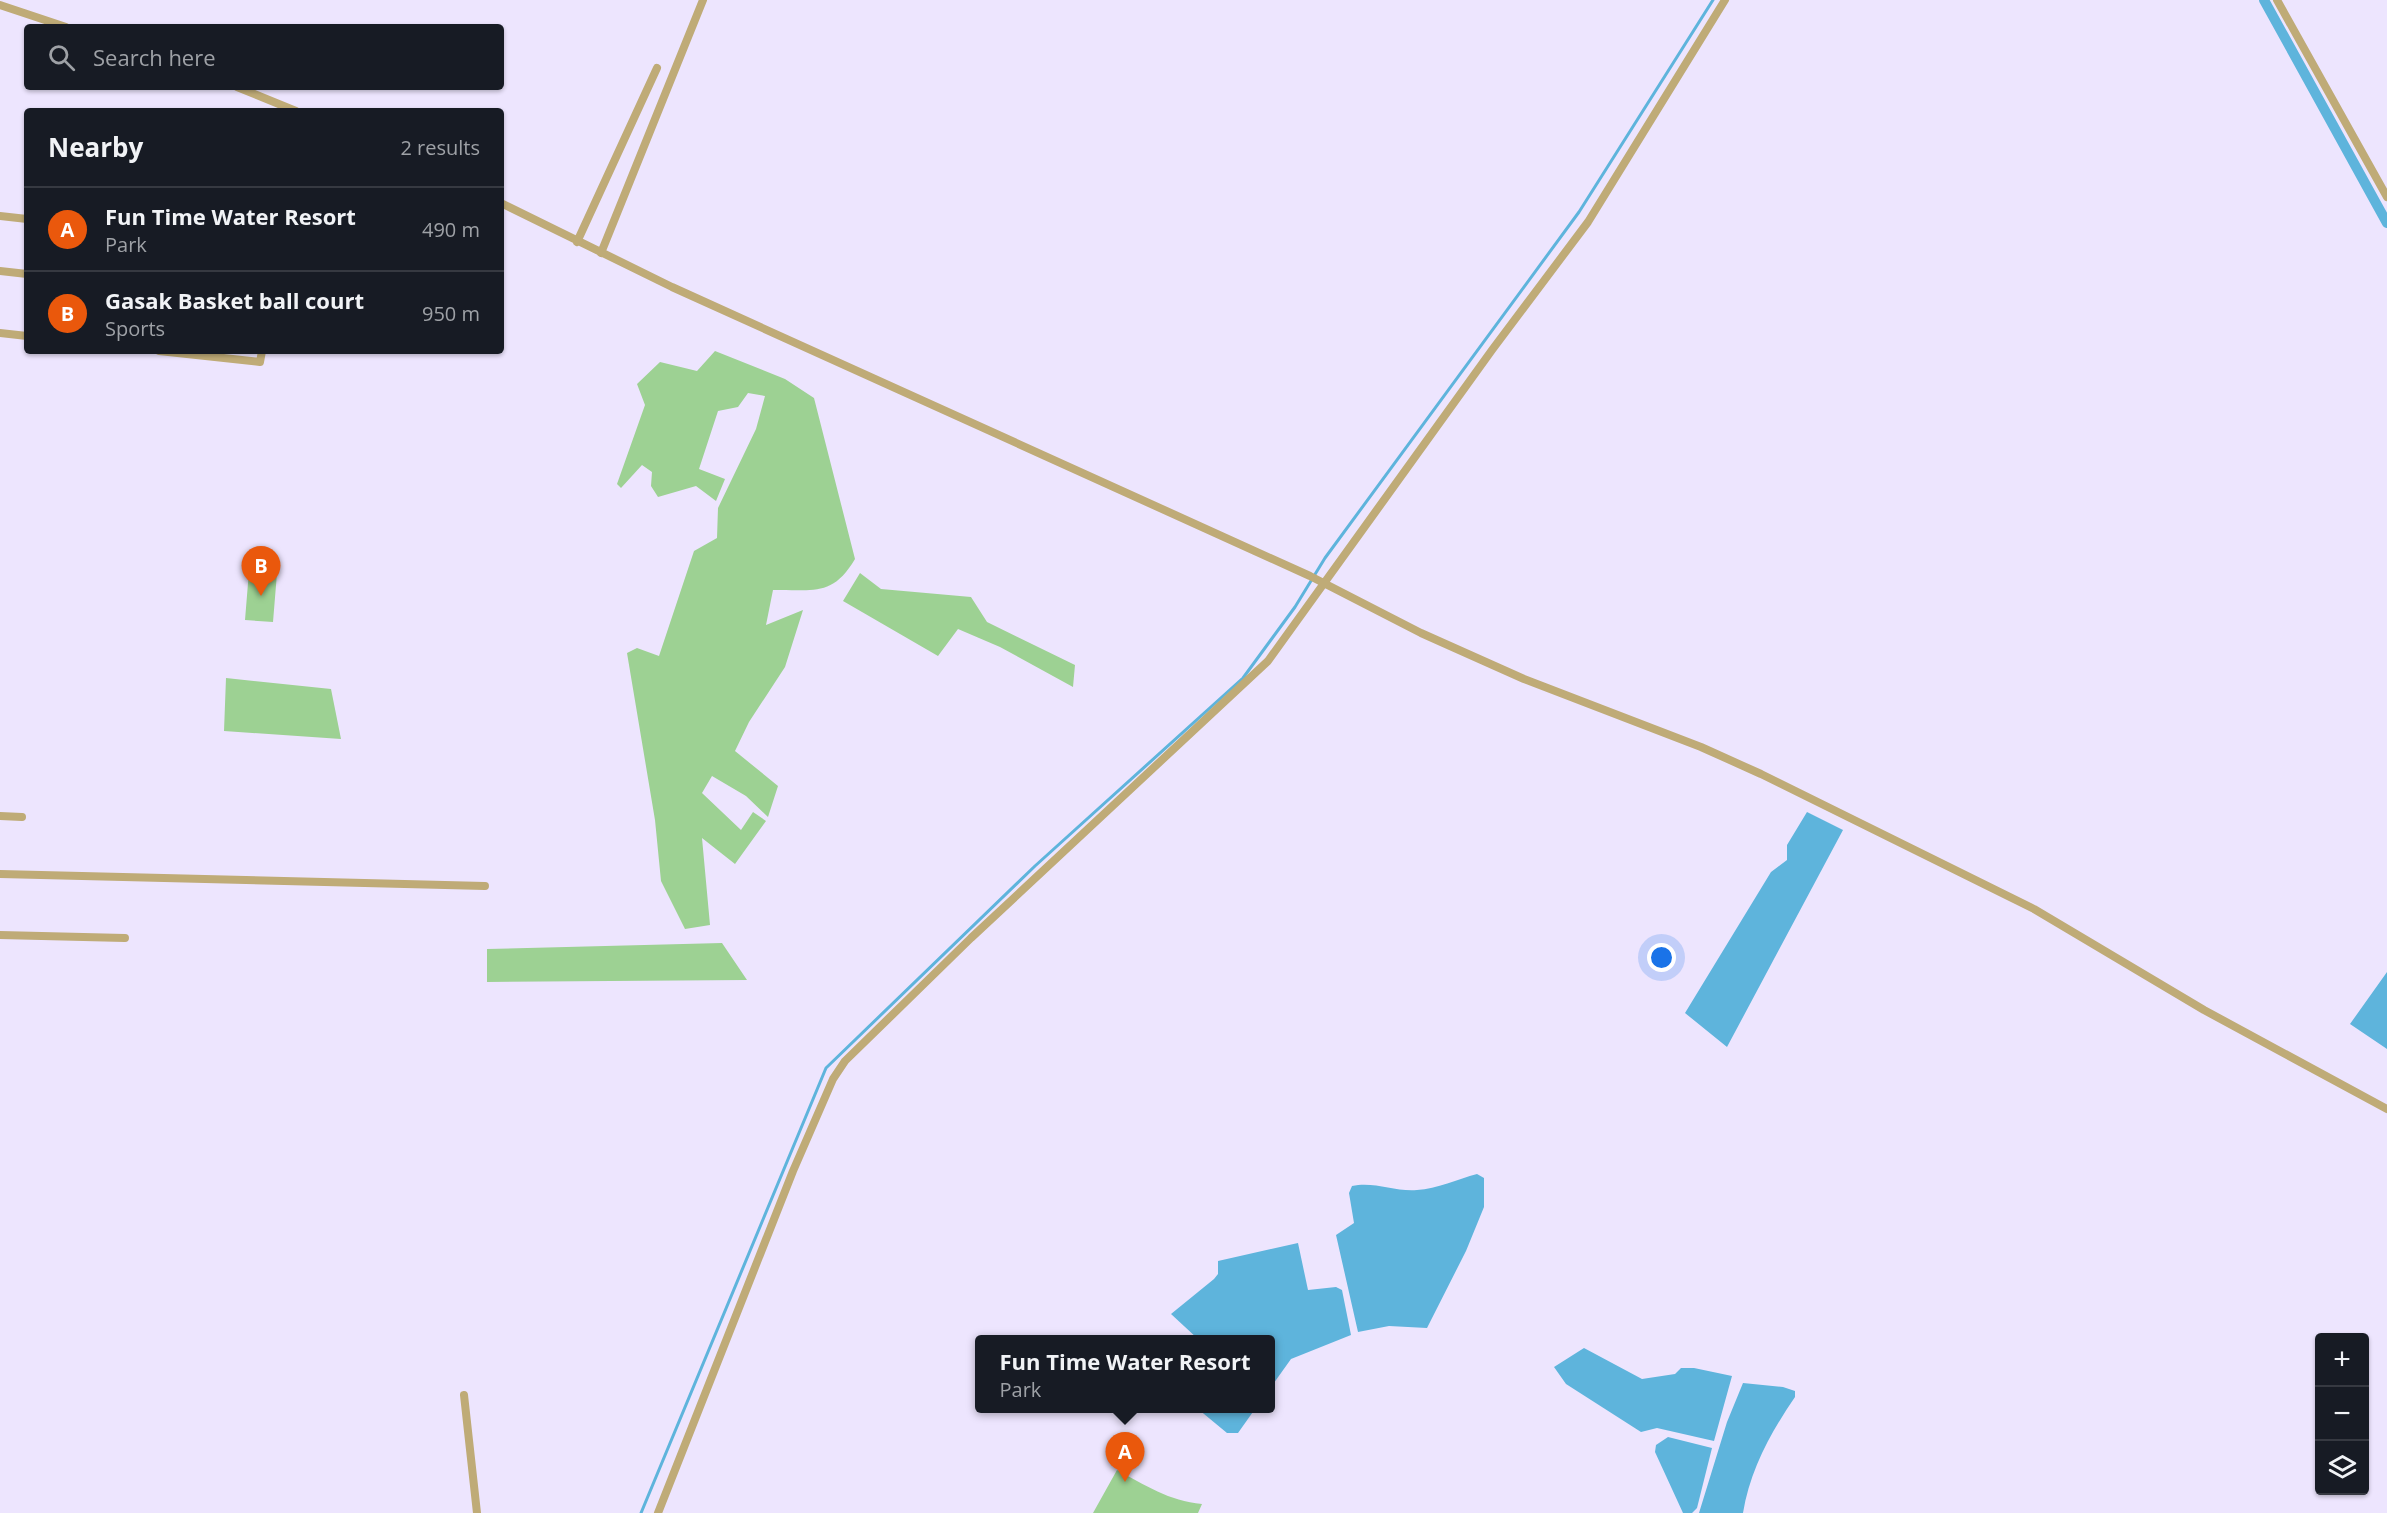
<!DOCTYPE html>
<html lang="en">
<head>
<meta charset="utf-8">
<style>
	body { margin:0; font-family:"Open Sans",sans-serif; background:#242831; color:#f1f3f6 }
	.controls { position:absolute; right:18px; bottom:18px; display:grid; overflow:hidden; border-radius:6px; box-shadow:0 2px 4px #0004 }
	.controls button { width:54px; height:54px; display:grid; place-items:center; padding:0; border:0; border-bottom:2px solid #363941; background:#171b24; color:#f1f3f6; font:30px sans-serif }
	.you { position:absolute; left:1662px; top:958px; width:21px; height:21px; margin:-15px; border:4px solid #fff; border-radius:50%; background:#1a73e8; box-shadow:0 0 0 9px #1a73e833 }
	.badge { display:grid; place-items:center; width:39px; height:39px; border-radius:50%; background:#ea580c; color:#fff; font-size:20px; font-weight:700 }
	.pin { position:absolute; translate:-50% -50px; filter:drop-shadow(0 2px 3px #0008) }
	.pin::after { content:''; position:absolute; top:32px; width:21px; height:18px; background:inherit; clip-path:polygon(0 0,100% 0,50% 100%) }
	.popup { position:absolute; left:975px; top:1335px; width:300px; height:78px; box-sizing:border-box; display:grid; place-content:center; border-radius:6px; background:#171b24; filter:drop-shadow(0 2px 4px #0005); font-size:20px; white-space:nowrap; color:#9ea1a6 }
	.popup b { font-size:22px; color:#f1f3f6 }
	.popup::after { content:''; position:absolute; left:50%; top:100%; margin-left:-12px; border:12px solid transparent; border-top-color:#171b24 }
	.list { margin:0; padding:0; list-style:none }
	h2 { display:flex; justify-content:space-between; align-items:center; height:78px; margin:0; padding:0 24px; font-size:26px }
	h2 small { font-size:20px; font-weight:400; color:#9ea1a6 }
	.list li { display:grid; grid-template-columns:39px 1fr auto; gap:18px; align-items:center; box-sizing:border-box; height:84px; padding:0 24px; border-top:2px solid #363941 }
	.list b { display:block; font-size:22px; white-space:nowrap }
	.list p { margin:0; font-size:20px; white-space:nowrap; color:#9ea1a6 }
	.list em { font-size:20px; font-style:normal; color:#9ea1a6 }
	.icon { flex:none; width:33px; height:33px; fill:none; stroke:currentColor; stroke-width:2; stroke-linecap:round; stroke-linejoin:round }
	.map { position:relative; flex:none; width:2387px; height:1513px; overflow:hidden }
	.search { position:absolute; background:#171b24; box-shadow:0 2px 4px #0004; left:24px; top:24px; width:480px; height:66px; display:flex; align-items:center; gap:15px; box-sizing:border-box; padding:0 21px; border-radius:6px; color:#9ea1a6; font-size:22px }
	.panel { position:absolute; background:#171b24; box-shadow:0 2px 4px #0004; left:24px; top:108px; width:480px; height:246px; border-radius:6px }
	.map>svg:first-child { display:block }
	.green { fill:#9dd193 }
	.water { fill:#5eb4dc }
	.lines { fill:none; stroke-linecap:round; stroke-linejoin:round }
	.stream { stroke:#5eb4dc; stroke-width:3 }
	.canal { stroke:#5eb4dc; stroke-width:10 }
	.minor { stroke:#bfab77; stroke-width:8 }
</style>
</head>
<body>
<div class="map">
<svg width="2387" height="1513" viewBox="0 0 2387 1513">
	<rect width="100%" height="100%" fill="#ede5fe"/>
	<!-- green -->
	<path class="green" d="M715,351L785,379L814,398L855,559C832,598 812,589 773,590L766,625L803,610L785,667L749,722L735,751L778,786L768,817L746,796L712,776L702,793L741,830L753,812L766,821L735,864L702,838L710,925L685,929L661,881L655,820L627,653L637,648L659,656L694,551L717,538L718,508L756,429L765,396L748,393L738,407L718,411L699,469L725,479L716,501L696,486L658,497L651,486L652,472L642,465L621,488L617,484L645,405L637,384L660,362L697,371Z
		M249,571L277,573L273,622L245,620Z
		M860,573L881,589L971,597L987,622L1075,665L1073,687L1000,647L958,629L938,656L843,601Z
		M226,678L331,689L341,739L224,731Z
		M722,943L747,980L487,982V949Z
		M1117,1470C1145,1485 1169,1501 1202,1504L1198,1513H1093Z"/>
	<!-- water -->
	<path class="water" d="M1807,812L1843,830L1727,1047L1685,1013L1771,872L1787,860V845Z
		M2387,972V1049L2350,1024Z
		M1477,1174L1484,1178V1207L1466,1251L1427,1328L1389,1326L1358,1332L1336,1235L1354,1223L1349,1193L1352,1186C1374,1181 1395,1192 1417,1190C1437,1189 1458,1179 1477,1174Z
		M1298,1243L1308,1290L1336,1287L1342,1290L1351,1335L1291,1359L1271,1387L1270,1340L1198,1339L1171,1314L1214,1279L1218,1274V1261Z
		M1584,1348L1642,1379L1675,1374L1681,1368H1694L1732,1376L1714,1441L1657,1428L1641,1432L1566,1384L1554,1367Z
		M1743,1383L1783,1387L1795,1391V1397C1771,1432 1750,1470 1743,1513H1699L1727,1422Z
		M1198,1409H1255L1238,1433H1227Z
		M1668,1437L1712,1448L1697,1508L1692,1513H1683L1655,1452L1656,1445Z"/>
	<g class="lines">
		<!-- stream -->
		<path class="stream" d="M641,1513L826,1068L1035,866L1243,678L1295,607L1325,558L1579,212L1713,0"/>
		<!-- canal -->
		<path class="canal" d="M2264,0L2387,223"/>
		<!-- minor -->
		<path class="minor" d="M2277,0L2387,197
			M0,5L66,27
			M237,87L296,111
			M501,203L672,287L1310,576L1421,633L1524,679L1701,747L1761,774L2034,909L2204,1010L2387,1109
			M0,216L27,219
			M577,242L657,68
			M601,253L703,0
			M0,271L27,274
			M0,333L27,336
			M159,351L260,362L262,351
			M0,816L22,817
			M0,874L485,886
			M0,935L125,938
			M464,1395L477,1513
			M658,1513L793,1171L833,1079L845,1061L971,938L1268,661L1492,350L1588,222L1725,0"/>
	</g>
</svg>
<div class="controls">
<button>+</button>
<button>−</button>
<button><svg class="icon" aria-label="layers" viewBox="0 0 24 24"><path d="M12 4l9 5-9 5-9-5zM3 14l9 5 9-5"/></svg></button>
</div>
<div class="you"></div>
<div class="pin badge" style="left:1125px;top:1482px">A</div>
<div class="popup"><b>Fun Time Water Resort</b>Park</div>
<div class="pin badge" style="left:261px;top:596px">B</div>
<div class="search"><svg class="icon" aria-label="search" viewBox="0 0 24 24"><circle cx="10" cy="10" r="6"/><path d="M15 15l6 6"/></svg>Search here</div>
<section class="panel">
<h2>Nearby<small>2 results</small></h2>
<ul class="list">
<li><span class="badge">A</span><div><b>Fun Time Water Resort</b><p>Park</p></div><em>490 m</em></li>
<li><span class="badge">B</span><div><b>Gasak Basket ball court</b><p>Sports</p></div><em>950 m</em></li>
</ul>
</section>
</div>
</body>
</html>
